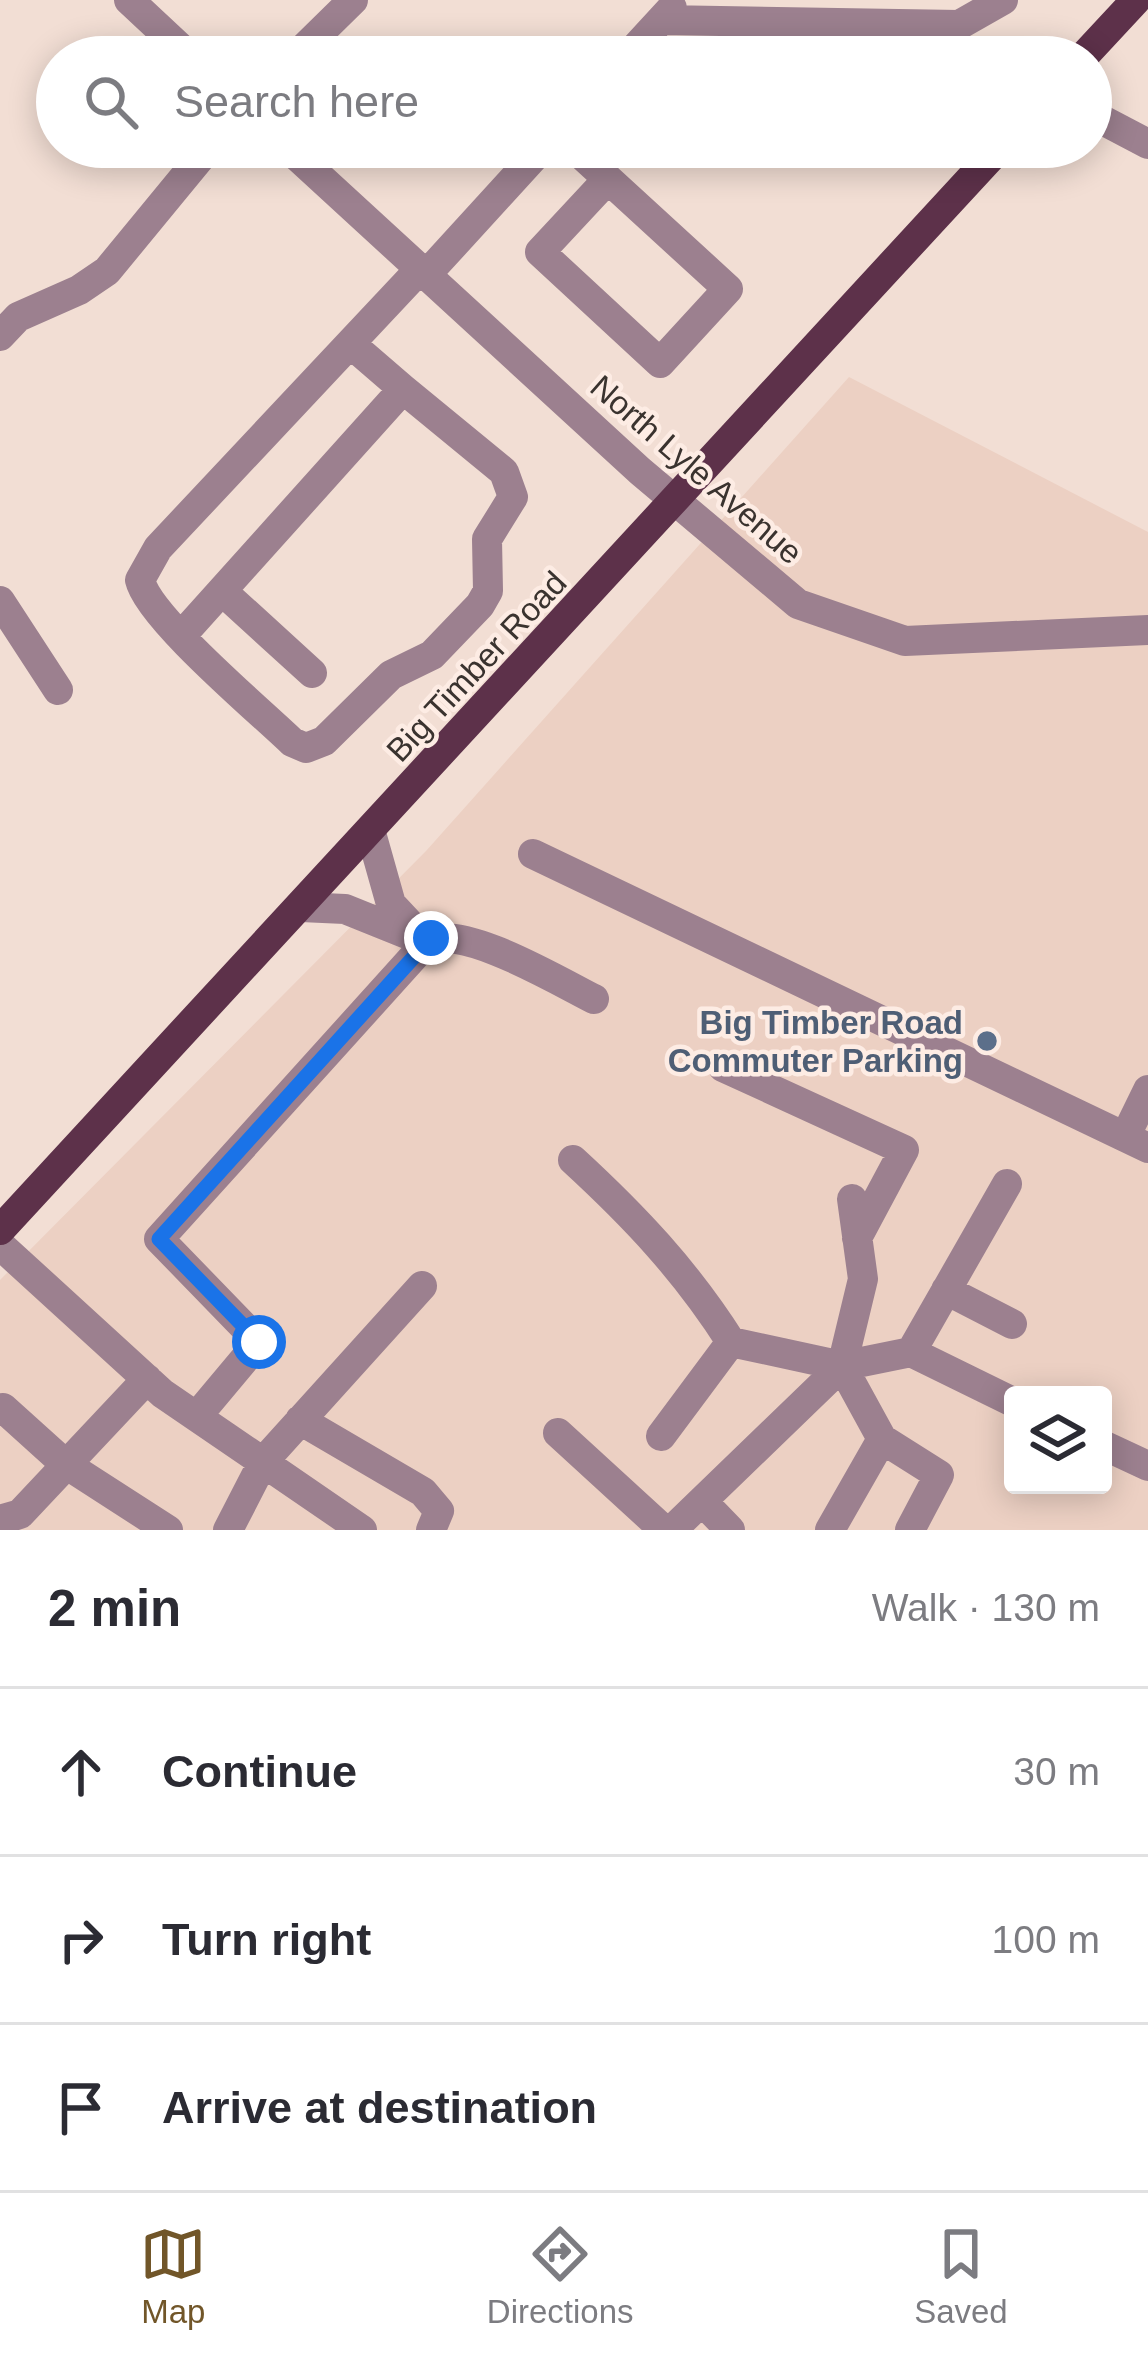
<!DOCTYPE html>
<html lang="en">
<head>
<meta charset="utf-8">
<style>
	body { margin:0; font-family:Helvetica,sans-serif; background:#f2f2f3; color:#2b2b33 }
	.controls { position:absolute; right:36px; bottom:36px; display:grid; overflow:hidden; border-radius:12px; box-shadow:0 6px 30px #0003 }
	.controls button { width:108px; height:108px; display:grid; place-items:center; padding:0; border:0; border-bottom:3px solid #e1e1e2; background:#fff; color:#2b2b33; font:60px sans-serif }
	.stop { position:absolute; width:36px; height:36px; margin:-27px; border:9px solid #1a73e8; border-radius:50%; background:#fff }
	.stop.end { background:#1a73e8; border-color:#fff; box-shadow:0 3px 12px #0008 }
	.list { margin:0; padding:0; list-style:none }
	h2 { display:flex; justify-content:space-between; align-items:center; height:156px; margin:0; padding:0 48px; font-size:51px }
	h2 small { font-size:39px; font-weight:400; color:#7c7c81 }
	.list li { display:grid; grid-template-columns:78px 1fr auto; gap:36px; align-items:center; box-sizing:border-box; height:168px; padding:0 48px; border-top:3px solid #e1e1e2 }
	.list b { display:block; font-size:45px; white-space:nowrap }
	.list em { font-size:39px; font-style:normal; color:#7c7c81 }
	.icon { flex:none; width:66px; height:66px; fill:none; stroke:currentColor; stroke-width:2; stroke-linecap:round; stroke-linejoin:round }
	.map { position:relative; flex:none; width:1148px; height:1530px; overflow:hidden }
	.search { position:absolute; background:#fff; box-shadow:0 6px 30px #0003; left:36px; right:36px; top:36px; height:132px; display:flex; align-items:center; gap:30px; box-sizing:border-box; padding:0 42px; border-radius:66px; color:#7c7c81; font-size:45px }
	.sheet { height:660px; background:#fff }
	nav { display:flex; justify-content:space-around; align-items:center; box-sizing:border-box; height:168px; border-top:3px solid #e1e1e2; background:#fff; font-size:33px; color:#7c7c81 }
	nav a { display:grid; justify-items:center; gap:6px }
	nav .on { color:#715629 }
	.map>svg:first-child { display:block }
	.built { fill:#ecd0c3; fill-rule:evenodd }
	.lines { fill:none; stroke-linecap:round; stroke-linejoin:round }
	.minor { stroke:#9c808f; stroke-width:30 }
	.major { stroke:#5d314a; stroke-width:30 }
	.route { stroke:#1a73e8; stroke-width:15 }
	.service-dot { fill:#5c6f8a; stroke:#fdece4; stroke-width:4.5 }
	.labels { text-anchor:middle; stroke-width:9; stroke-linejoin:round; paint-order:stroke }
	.street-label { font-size:33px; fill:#3a332f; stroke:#fdece4 }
	.service-label { font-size:33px; font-weight:bold; fill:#4e5e75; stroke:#fdece4; text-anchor:end }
</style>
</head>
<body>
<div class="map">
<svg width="1148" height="1530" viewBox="0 0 1148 1530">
	<rect width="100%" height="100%" fill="#f2ded4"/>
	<!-- built -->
	<path class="built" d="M849,377L1148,532V1530H0V1280L426,851ZM1013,1395H1103V1485H1013Z"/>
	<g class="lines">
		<!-- minor -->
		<path class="minor" d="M129,0L190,57
			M662,20L959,25L1003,0
			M295,57L353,0
			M627,57L672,8
			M1091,114L1148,144
			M287,147L640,471L798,604L905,641L1148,630
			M573,147L728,289L660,363L540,252L608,179
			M426,275L543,147
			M0,336L18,317L79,290L107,271L209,147
			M352,345L403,389
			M222,591L312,673
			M0,601L58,690
			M182,635L403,389L504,472L513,497L487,539L488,591L480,605L432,655L391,675L324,741L306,748L292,742C260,711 148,617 140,580L158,548L420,269
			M371,833L391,904L419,934
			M533,854L1148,1148
			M301,907L345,909L427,942
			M723,1067L904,1150L857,1238
			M1125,1137L1148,1090
			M573,1160C635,1217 686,1271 731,1342
			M852,1199L863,1279L842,1366L882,1439
			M0,1245L162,1393L362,1530
			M946,1290L1012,1324
			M911,1352L1007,1184
			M0,1411L3,1408L64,1463L168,1530
			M197,1416L259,1342L159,1239L427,942C460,922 560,982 594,999
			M300,1420L423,1492L439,1511L431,1530
			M558,1433L664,1530
			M661,1436L731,1342L842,1366L911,1352L1013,1402
			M1103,1445L1148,1466
			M702,1501L730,1530
			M0,1520L20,1514L147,1379
			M228,1530L263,1462L422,1286
			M672,1530L847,1361
			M830,1530L882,1439L939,1475L910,1530"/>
		<!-- major -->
		<path class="major" d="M1083,57L1136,0
			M0,1230L1000,147"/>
	</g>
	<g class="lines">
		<!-- route -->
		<path class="route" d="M259,1342L159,1239L431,938"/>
	</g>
	<!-- markers -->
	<circle class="service-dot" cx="987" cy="1041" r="12"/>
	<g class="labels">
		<!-- street labels -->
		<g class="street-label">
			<text transform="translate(697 469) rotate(41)" y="12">North Lyle Avenue</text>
			<text transform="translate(476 666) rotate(-47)" y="12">Big Timber Road</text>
		</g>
		<!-- service labels -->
		<g class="service-label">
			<text x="963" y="1034">Big Timber Road<tspan x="963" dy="38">Commuter Parking</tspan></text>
		</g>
	</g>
</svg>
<div class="controls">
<button><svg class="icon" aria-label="layers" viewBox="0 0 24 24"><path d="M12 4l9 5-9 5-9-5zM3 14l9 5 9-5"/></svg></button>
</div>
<div class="stop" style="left:259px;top:1342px"></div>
<div class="stop end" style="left:431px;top:938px"></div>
<div class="search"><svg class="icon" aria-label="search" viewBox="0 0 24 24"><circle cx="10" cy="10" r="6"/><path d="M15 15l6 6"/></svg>Search here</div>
</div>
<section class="sheet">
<h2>2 min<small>Walk · 130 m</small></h2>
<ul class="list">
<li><svg class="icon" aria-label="ahead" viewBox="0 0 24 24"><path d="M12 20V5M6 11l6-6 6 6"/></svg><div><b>Continue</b></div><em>30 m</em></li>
<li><svg class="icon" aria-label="right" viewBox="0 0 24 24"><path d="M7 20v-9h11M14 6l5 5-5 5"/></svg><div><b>Turn right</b></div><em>100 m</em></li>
<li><svg class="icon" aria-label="arrive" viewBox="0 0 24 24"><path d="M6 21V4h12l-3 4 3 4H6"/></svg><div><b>Arrive at destination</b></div></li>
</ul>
</section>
<nav>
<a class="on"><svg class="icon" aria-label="map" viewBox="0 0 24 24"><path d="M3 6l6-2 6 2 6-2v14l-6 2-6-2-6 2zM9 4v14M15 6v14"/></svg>Map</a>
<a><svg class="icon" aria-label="directions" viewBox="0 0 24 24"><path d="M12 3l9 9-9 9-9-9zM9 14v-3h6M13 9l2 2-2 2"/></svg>Directions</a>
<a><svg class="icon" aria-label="saved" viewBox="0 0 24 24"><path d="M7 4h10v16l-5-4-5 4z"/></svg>Saved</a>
</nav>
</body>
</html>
